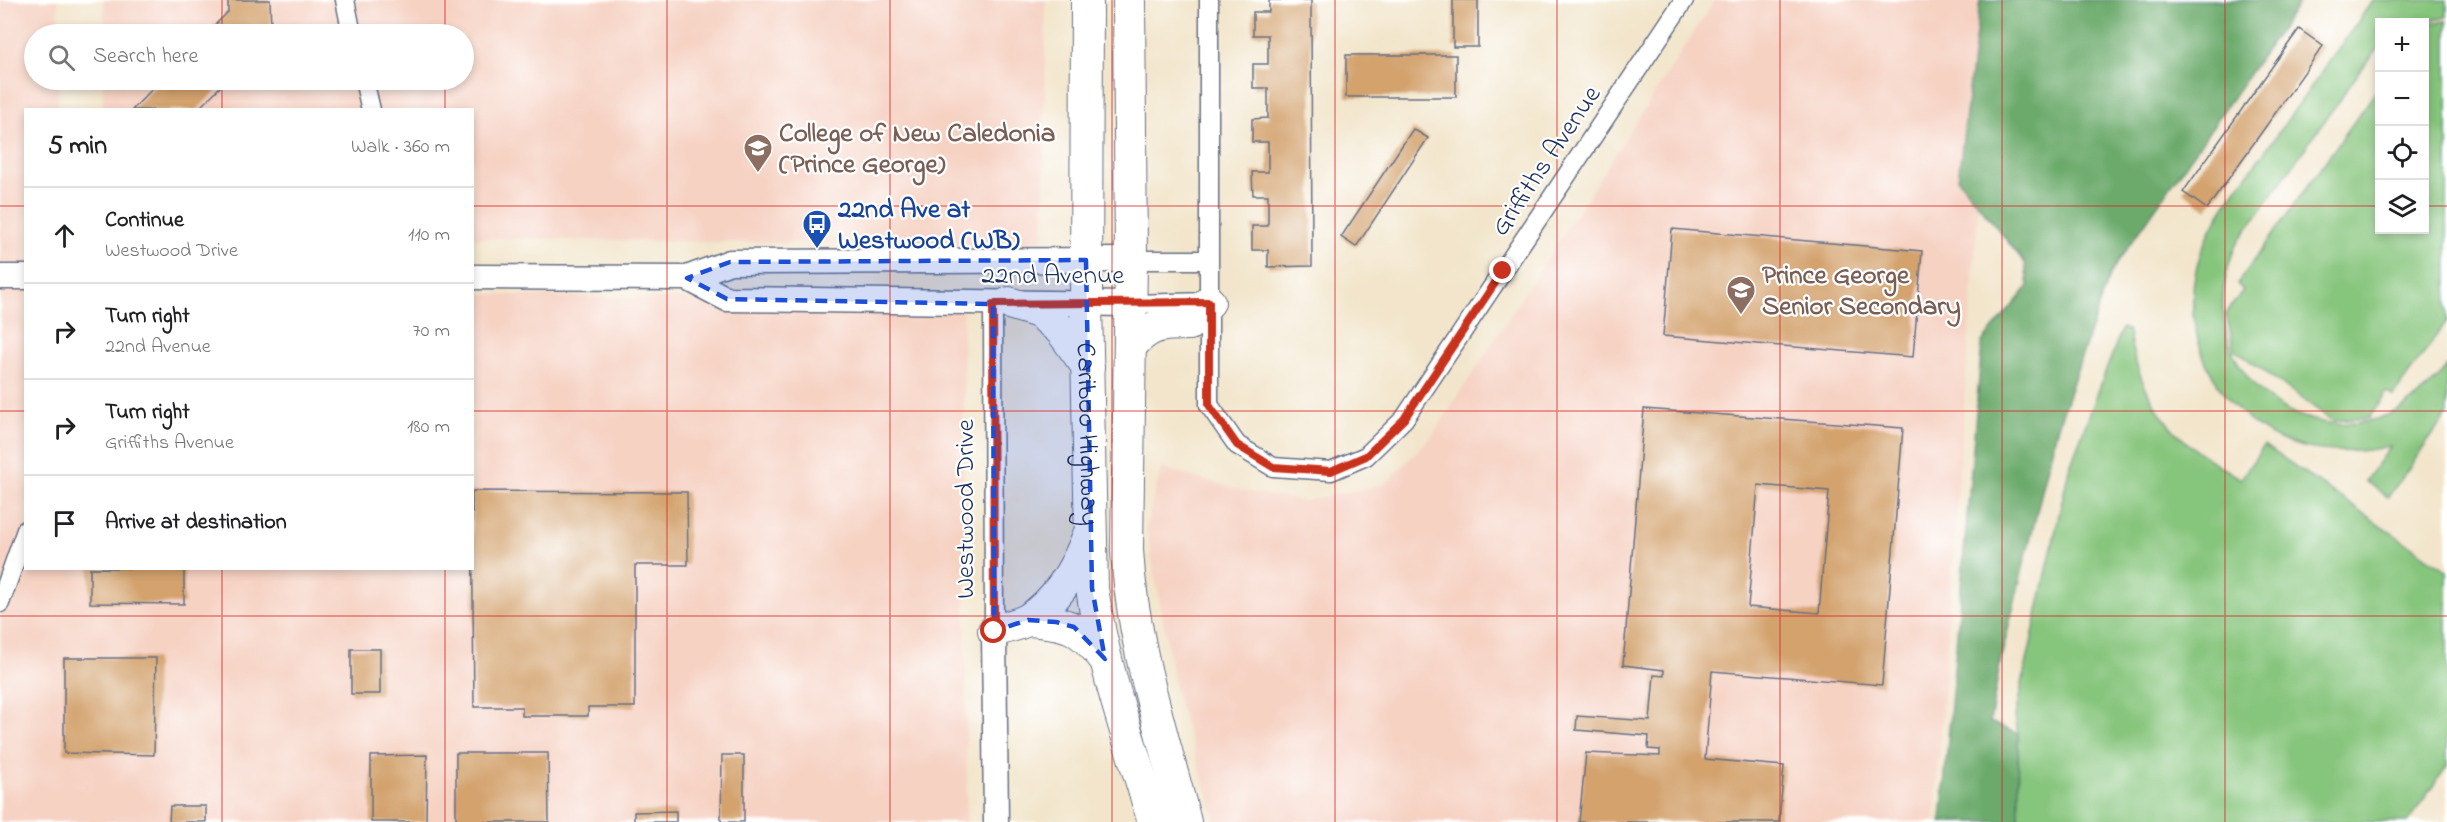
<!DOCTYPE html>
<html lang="en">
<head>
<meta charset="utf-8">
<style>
	body { margin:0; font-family:"Indie Flower",sans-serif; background:#f6f6f6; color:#202124 }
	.controls { position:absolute; right:18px; top:18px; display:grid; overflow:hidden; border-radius:0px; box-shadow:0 3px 9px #0003 }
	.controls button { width:54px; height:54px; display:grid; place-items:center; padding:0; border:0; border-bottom:2px solid #e0e0e0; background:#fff; color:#202124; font:30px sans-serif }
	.stop { position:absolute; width:18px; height:18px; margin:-14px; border:4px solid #c8321e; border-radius:50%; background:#fff }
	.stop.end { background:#c8321e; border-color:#fff; box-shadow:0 2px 6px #0008 }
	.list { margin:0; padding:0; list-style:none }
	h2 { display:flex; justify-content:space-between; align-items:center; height:78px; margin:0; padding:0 24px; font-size:26px }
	h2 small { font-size:20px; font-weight:400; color:#757577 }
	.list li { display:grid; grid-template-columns:39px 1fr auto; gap:18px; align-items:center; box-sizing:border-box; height:96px; padding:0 24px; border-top:2px solid #e0e0e0 }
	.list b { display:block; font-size:22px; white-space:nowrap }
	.list p { margin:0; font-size:20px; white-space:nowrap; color:#757577 }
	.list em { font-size:20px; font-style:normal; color:#757577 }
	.icon { flex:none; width:33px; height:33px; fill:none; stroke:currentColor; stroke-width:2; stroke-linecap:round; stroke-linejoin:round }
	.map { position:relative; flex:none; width:2447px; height:822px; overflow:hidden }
	.search { position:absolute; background:#fff; box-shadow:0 3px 9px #0003; left:24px; top:24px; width:450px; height:66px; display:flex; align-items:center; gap:15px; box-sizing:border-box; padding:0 21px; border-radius:33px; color:#757577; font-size:22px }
	.panel { position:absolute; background:#fff; box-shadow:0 3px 9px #0003; left:24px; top:108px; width:450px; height:462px; border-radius:0px }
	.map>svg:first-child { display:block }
	.built { fill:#f6d2c3 }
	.green { fill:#86c57c; stroke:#507a6d; stroke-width:1.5 }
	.forest { fill:#6caa6c; stroke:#446c65; stroke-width:1.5 }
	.building { fill:#d3a26d; fill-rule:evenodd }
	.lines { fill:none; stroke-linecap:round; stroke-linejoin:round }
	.minor-casing { stroke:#666f84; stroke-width:21 }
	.tertiary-casing { stroke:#666f84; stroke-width:27 }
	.trunk-casing { stroke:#666f84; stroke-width:34 }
	.minor { stroke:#fff; stroke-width:18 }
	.tertiary { stroke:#fff; stroke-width:24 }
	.trunk { stroke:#fff; stroke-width:32 }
	.route { stroke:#c8321e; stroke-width:8 }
	.marked { fill:#1d4ed8; fill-opacity:0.2; stroke:#1d4ed8; stroke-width:4.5; stroke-dasharray:12 8; stroke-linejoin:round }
	.grid { fill:none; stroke:#d62828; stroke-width:1.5; stroke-opacity:0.55 }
	.labels { text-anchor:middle; stroke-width:4.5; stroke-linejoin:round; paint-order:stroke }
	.education-label { font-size:27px; font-weight:bold; fill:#785e54; stroke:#fff; text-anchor:start }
	.street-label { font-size:27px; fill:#1b2f5e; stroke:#fff }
	.transit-label { font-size:27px; font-weight:bold; fill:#164399; stroke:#fff; text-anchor:start }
</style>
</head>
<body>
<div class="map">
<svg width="2447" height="822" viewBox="0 0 2447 822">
	<rect width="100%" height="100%" fill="#fff"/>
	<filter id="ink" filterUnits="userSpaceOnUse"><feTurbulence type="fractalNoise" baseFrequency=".0167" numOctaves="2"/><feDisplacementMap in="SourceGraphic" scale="12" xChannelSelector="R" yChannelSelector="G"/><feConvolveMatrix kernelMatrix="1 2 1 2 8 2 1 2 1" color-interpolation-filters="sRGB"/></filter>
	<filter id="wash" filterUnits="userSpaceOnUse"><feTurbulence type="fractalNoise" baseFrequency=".008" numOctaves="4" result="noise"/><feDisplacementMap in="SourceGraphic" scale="24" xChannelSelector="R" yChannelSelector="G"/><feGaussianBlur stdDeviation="1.35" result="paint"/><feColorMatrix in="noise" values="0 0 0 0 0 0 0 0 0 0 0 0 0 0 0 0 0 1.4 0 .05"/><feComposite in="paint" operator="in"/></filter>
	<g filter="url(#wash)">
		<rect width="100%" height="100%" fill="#f2e5cb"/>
		<!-- built -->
		<path class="built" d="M0,0H58V34H34V80H58V109L26,110V568H472L473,294L963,306L967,822H0Z
			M104,0H1046L1043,247L473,238L472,110H103V80H464V34H104Z
			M1715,0H1993L1934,822H1217L1177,698L1146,527L1161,468L1243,491L1305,501L1385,484L1432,436Z"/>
		<!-- green -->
		<path class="green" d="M2373,0H2447V17L2422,22H2380L2379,48L2368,60L2236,245C2173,392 2356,493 2447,366V415L2388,497L2365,481L2390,446C2337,458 2281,452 2241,413C2195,367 2178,299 2207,238C2224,202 2252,170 2275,137C2308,91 2341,46 2373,0Z
			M2447,21V321L2393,396L2387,392L2369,418L2333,421L2235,350L2226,314L2243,290L2237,284L2379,87L2380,230H2424L2425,36L2434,22Z
			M2122,328L2129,332C2135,376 2158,422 2195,449C2209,460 2226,469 2241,479L2264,445L2447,571V766L2408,822H2019L2018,734L2015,716L2069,469Z"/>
		<!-- forest -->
		<path class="forest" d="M1980,0H2301L2110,273L2058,426L2001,658L1990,722L2018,734L2019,822H1941L1982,342L2028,287L2025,263L1958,179Z"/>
		<g id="blocks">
			<!-- building -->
			<path class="building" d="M228,0H270L271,29L265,34H206L228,12Z
				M1269,0H1311L1312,266L1268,267V250H1252V226H1268V195H1253L1252,172H1268V142H1252V119L1268,118V88H1253V64H1268V35H1253V12H1269Z
				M1453,0H1478V47H1453Z
				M2299,29L2323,46L2207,209L2183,192Z
				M1346,55H1456V97H1346Z
				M161,80H227L197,110H132Z
				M1413,129L1428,138L1356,247L1341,237Z
				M1672,229L1922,251L1913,357L1663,336Z
				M1644,409L1903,428L1882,685L1712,671L1705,759L1784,766L1779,822H1579L1586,753L1660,756V750L1648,749L1649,736L1576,730L1577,716L1650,721L1654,675L1664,676V670L1623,665ZM1758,485L1829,491L1819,613L1748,607Z
				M472,491L687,492L688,565H635V707H588V716H522V707H474Z
				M90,568H184V604L90,603Z
				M351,649H380V694H351Z
				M64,658H156L154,755L64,753Z
				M456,753H548L549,822H456Z
				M427,755L426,822H371V756Z
				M722,755H744V822H721Z
				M170,806H206V822H169Z
				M676,811V822H634V812Z"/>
		</g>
	</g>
	<g filter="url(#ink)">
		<use href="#blocks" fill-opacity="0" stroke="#666f84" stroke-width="1.5"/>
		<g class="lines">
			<!-- minor casing -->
			<g class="minor-casing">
				<path id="minor" d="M345,0L352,34
					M1209,0V405L1237,445L1273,467L1331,471L1366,456L1404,419L1684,0
					M364,80L371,110
					M1131,260H1209
					M993,304L994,631
					M1131,304L1209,302
					M0,603L26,530"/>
			</g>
			<!-- tertiary casing -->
			<g class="tertiary-casing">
				<path id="tertiary" d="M0,277H26
					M472,277L687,278L730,262L1131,260
					M687,278L727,299L1131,304
					M994,631L996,822"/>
			</g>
			<!-- trunk casing -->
			<g class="trunk-casing">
				<g id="trunk">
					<path id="s1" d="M1087,0L1086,304L1092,588C1103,668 1131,745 1154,822"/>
					<path d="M1129,0L1131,260L1127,550C1132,643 1162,732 1185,822"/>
					<path d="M1009,303L1039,312L1061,330L1088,367"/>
					<path d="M1130,347C1149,324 1161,324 1189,324L1209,302"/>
					<path d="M1028,620C1069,623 1079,626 1105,659"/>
					<path d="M994,631C1005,627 1019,625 1029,619C1059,599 1076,569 1088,537"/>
				</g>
			</g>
			<!-- minor -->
			<use href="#minor" class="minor"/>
			<!-- tertiary -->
			<use href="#tertiary" class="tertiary"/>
			<!-- trunk -->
			<use href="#trunk" class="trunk"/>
		</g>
	</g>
	<g class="lines" filter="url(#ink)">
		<!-- route -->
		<path class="route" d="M994,631L993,304L1209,302V405L1237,445L1273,467L1331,471L1366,456L1404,419L1503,271"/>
	</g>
	<!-- marked area -->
	<path class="marked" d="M1086,260L1092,588L1105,659L1074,627L1056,622L1028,620L994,631L993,304L727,299L687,278L730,262Z"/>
	<!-- grid -->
	<path class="grid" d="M222,0V34M445,0V34M667,0V822M890,0V822M1112,0V822M1335,0V822M1557,0V822M1780,0V822M2002,0V822M2225,0V822M222,80V110M445,80V110M0,206H26M472,206H2380M2424,206H2447M0,411H26M472,411H2447M222,568V822M445,568V822M0,616H2447"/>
	<!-- icons -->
	<defs>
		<g id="university-pin" transform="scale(1.5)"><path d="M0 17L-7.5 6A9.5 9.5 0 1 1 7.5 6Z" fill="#8d6e63" stroke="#fff"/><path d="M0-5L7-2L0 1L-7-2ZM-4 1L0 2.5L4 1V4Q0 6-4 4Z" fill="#fff"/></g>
		<g id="bus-pin" transform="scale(1.5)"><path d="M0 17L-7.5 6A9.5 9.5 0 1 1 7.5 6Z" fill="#1a4fb4" stroke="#fff"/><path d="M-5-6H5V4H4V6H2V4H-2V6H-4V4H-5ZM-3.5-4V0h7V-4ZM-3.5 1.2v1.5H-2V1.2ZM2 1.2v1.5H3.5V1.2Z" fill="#fff"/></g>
		<g id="school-pin" transform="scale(1.5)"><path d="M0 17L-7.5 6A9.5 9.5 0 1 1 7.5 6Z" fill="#8d6e63" stroke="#fff"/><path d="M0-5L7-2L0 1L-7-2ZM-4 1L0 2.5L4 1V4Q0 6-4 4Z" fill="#fff"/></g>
	</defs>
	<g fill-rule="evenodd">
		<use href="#university-pin" x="758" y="148"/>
		<use href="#bus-pin" x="817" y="224"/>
		<use href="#school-pin" x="1741" y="290"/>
	</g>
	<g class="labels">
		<!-- education labels -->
		<g class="education-label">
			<text x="779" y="141">College of New Caledonia<tspan x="779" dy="31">(Prince George)</tspan></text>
			<text x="1762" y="283">Prince George<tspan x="1762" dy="31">Senior Secondary</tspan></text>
		</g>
		<!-- street labels -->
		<g class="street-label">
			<text transform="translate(1545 160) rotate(-56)" y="9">Griffiths Avenue</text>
			<text x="1053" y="283">22nd Avenue</text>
			<text dy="9" stroke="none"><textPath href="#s1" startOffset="434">Cariboo Highway</textPath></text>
			<text transform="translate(964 509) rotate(-90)" y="9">Westwood Drive</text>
		</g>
		<!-- transit labels -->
		<g class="transit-label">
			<text x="838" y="217">22nd Ave at<tspan x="838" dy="31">Westwood (WB)</tspan></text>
		</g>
	</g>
</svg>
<div class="controls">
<button>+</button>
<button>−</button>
<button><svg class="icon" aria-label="locate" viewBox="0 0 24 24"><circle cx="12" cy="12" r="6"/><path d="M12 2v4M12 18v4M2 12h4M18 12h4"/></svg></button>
<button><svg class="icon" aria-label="layers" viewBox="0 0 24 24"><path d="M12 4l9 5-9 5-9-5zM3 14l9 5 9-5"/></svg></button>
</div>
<div class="stop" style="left:994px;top:631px"></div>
<div class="stop end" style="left:1503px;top:271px"></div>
<div class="search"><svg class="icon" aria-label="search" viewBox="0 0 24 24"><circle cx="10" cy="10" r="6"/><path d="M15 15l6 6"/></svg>Search here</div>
<section class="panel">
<h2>5 min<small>Walk · 360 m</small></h2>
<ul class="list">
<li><svg class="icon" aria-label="ahead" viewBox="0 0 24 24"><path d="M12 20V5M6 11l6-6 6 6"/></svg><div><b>Continue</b><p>Westwood Drive</p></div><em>110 m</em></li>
<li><svg class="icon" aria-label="right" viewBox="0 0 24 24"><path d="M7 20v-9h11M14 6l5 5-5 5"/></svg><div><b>Turn right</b><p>22nd Avenue</p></div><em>70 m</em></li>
<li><svg class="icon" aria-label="right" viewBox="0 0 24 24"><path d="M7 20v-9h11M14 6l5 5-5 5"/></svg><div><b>Turn right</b><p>Griffiths Avenue</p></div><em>180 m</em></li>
<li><svg class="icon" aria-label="arrive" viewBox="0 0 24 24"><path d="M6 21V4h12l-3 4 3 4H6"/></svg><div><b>Arrive at destination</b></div></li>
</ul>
</section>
</div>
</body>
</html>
